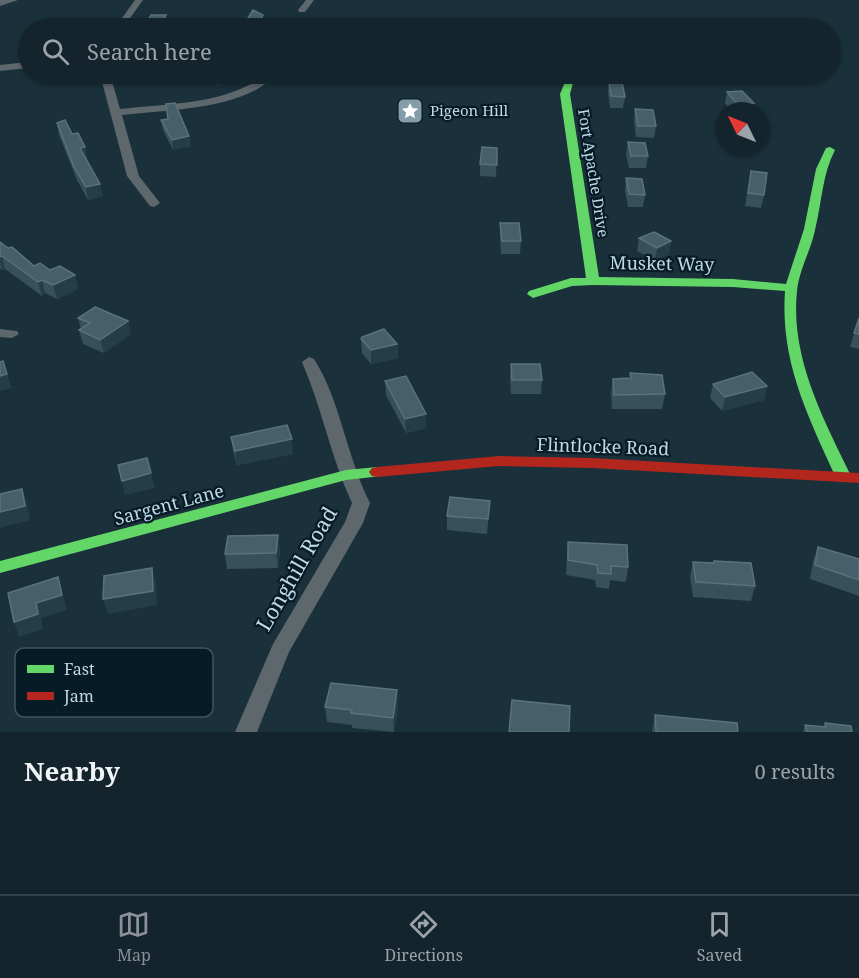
<!DOCTYPE html>
<html lang="en">
<head>
<meta charset="utf-8">
<style>
	body { margin:0; font-family:"Noto Serif",serif; background:#213038; color:#f1f3f6 }
	.compass { position:absolute; left:715px; top:102px; width:54px; height:54px; border-radius:50%; background:#14242c; box-shadow:0 2px 4px #0004; rotate:313deg }
	.list { margin:0; padding:0; list-style:none }
	h2 { display:flex; justify-content:space-between; align-items:center; height:78px; margin:0; padding:0 24px; font-size:26px }
	h2 small { font-size:20px; font-weight:400; color:#9da4a9 }
	.icon { flex:none; width:33px; height:33px; fill:none; stroke:currentColor; stroke-width:2; stroke-linecap:round; stroke-linejoin:round }
	.map { position:relative; flex:none; width:859px; height:732px; overflow:hidden }
	.search { position:absolute; background:#14242c; box-shadow:0 2px 4px #0004; left:18px; right:18px; top:18px; height:66px; display:flex; align-items:center; gap:15px; box-sizing:border-box; padding:0 21px; border-radius:33px; color:#9da4a9; font-size:22px }
	.sheet { height:162px; background:#14242c }
	nav { display:flex; justify-content:space-around; align-items:center; box-sizing:border-box; height:84px; border-top:2px solid #334148; background:#14242c; font-size:16px; color:#9da4a9 }
	nav a { display:grid; justify-items:center; gap:3px }
	nav .on { color:#8c9099 }
	.map>svg:first-child { display:block }
	.lines { fill:none; stroke-linecap:round; stroke-linejoin:round }
	.street { fill:#5e676c; fill-rule:evenodd }
	.fast { fill:#63d668; fill-rule:evenodd }
	.jam { fill:#b3261e; fill-rule:evenodd }
	.wall { fill:#375059 }
	.shaded-wall { fill:#253d46 }
	.building { fill:#465f68; stroke:#59727c; stroke-width:1.5 }
	.labels { text-anchor:middle; stroke-width:4.5; stroke-linejoin:round; paint-order:stroke }
	.far-poi-label { font-size:15px; fill:#bfd8e7; stroke:#061b26; text-anchor:start }
	.far-street-label { font-size:15px; fill:#bfd8e7; stroke:#061b26 }
	.street-label { font-size:18px; fill:#bfd8e7; stroke:#061b26 }
	.near-street-label { font-size:21px; fill:#bfd8e7; stroke:#061b26 }
	.key { fill:#061b26; stroke:#3e5460; stroke-width:1.5 }
	.key-label { font-size:16px; fill:#bfd8e7 }
</style>
</head>
<body>
<div class="map">
<svg width="859" height="732" viewBox="0 0 859 732">
	<rect width="100%" height="100%" fill="#1a303a"/>
	<g class="lines">
		<!-- street -->
		<path class="street" d="M0,0H18L0,6Z
			M135,0H143L123,28H115Z
			M306,0H314L305,12H299L298,10Z
			M28,62V68L0,71V65Z
			M100,74H110L120,109C169,103 226,105 266,74H277C244,110 168,110 122,115L139,176L160,203L154,207L150,206L127,176Z
			M0,329L17,331L19,334L12,338L0,337Z
			M309,357L314,359C340,399 347,458 370,503L363,523L289,652L257,732H235L273,644L345,522L352,503C331,458 322,408 302,362Z"/>
		<!-- fast -->
		<path class="fast" d="M573,74L581,75L573,83L570,94L599,277L733,279L786,284L804,229L816,169L826,148L830,147L835,150C822,175 822,202 815,230C811,250 799,270 797,291C790,358 824,420 852,478L849,482H839L836,478C808,416 780,362 785,291L733,287L593,285L572,286L533,298L527,294L529,291L571,278H586L560,94L565,82Z
			M377,467L382,468L385,472L382,476L346,480L0,573V561L346,470Z"/>
		<!-- jam -->
		<path class="jam" d="M499,456L592,458L859,473V483L592,468L499,466L377,477L372,476L369,472L372,468L377,467Z"/>
	</g>
	<!-- wall -->
	<path class="wall" d="M609,82L625,97L623,108H610L608,93Z
		M727,92L754,103L752,111H731L725,103Z
		M635,109L656,126L654,138L636,137L634,121Z
		M161,120L191,146L173,150L163,130Z
		M57,123L72,134L85,147L87,160L103,196L88,200L77,180L59,135Z
		M628,142L648,156L646,168H629L626,154Z
		M497,148L496,177L480,176V164Z
		M751,171L764,195L761,208L745,206Z
		M626,178L645,195L643,207H628L625,191Z
		M500,223L521,241L520,254H501L500,236Z
		M639,238L671,241L669,254L655,261L637,251Z
		M0,242L8,248L34,266L75,275L78,289L57,299L45,293L42,296L5,269L2,270L0,268Z
		M78,318L128,321L131,334L104,353L83,344L79,330L81,329Z
		M859,318V349L850,347Z
		M361,339L397,344L398,358L371,364L362,353Z
		M511,364L542,380L541,394H511L510,378Z
		M630,373L665,394L662,409H612L611,393L613,379L630,378Z
		M385,381L426,414V428L406,433L386,395Z
		M713,384L767,386L764,400L722,411L710,398Z
		M231,437L293,454L237,465L233,451Z
		M490,501L487,534L447,530V516Z
		M568,542L628,567L626,582L610,580L609,589L596,587L595,580L566,575L567,557Z
		M818,547L859,559V596L810,579L813,561Z
		M280,550L278,568L227,569L225,554Z
		M714,561L755,586L751,601L693,597L690,577L693,562L713,563Z
		M398,705L394,732L352,728V725L327,722L325,707Z
		M655,715L738,732H652Z
		M825,723L852,732H803L805,725L823,727Z"/>
	<!-- shaded-wall -->
	<path class="shaded-wall" d="M166,15L168,24L164,28H157Z
		M263,15L264,26L263,28H256Z
		M218,74H234L217,87L215,76Z
		M497,74H514V78L497,81Z
		M189,136L191,146L173,150L172,140Z
		M85,147L87,160L80,148Z
		M100,184L103,196L88,200L86,187Z
		M671,241L669,254L655,261L657,248Z
		M2,256L5,269L2,270L0,262V257Z
		M75,275L78,289L57,299L53,285Z
		M42,280L45,293L42,296L38,282Z
		M128,321L131,334L104,353L100,340Z
		M397,344L398,358L371,364V350Z
		M7,374L12,388L0,391V376Z
		M767,386L764,400L722,411L725,397Z
		M426,414V428L406,433L405,419Z
		M292,439L293,454L237,465L235,451Z
		M151,473L155,488L125,495L122,481Z
		M22,489L27,503L30,520L0,528V512Z
		M278,535L280,550L278,568L276,553Z
		M152,568L156,583L157,605L108,614L103,599Z
		M58,577L67,610L41,618L43,629L19,637L14,622Z
		M397,690L398,705L394,732L393,718Z"/>
	<!-- building -->
	<path class="building" d="M253,10L263,15L256,28H242Z
		M151,15H166L157,28H144Z
		M609,82H622L625,97L611,96Z
		M742,91L754,103L737,104L727,92Z
		M175,103L189,136L172,140L161,120L168,119L166,104Z
		M635,109L653,110L656,126H638Z
		M65,120L72,134L78,133L85,147L80,148L100,184L86,187L74,167L57,123Z
		M628,142L645,143L648,156H631Z
		M482,147L497,148V165L480,164Z
		M751,171L767,173L764,195L748,193Z
		M626,178L642,179L645,195L629,194Z
		M500,223H519L521,241H502Z
		M654,232L671,241L657,248L639,238Z
		M0,242L8,248L12,247L34,266L40,263L50,270L60,266L75,275L53,285L42,280L38,282L2,256L0,257Z
		M95,307L128,321L100,340L79,330L90,323L78,318Z
		M859,318V334L854,333Z
		M384,329L397,344L371,350L361,339L362,337Z
		M3,361L7,374L0,376V362Z
		M511,364H540L542,380H512Z
		M752,372L767,386L725,397L713,384Z
		M630,373L662,375L665,394L614,395L613,379L631,378Z
		M406,376L426,414L405,419L385,381Z
		M287,425L292,439L235,451L231,437Z
		M147,458L151,473L122,481L118,465Z
		M22,489L25,506L0,512V494Z
		M450,497L490,501L488,519L447,516Z
		M278,535L276,553L225,554L228,536Z
		M568,542L627,545L628,567L611,566V574L598,573L597,565L568,560Z
		M818,547L859,559V580L815,565Z
		M714,561L751,563L755,586L696,582L693,562L714,563Z
		M152,568L153,591L103,599L104,576Z
		M58,577L62,595L36,603L38,614L14,622L8,593Z
		M331,683L397,690L393,718L351,713L352,710L325,707Z
		M512,700L570,706L569,732H509Z
		M655,715L737,723L738,732H656Z
		M825,723L851,726L852,732H807L805,725L826,727Z"/>
	<!-- icons -->
	<defs>
		<g id="sight-square" transform="scale(1.35)"><rect x="-9" y="-9" width="18" height="18" rx="4" fill="#859daa" stroke="#061b26"/><path d="M0-6L1.8-2.2L6-1.7L2.9 1.2L3.7 5.4L0 3.3L-3.7 5.4L-2.9 1.2L-6-1.7L-1.8-2.2Z" fill="#fff"/></g>
	</defs>
	<g fill-rule="evenodd">
		<use href="#sight-square" x="410" y="111"/>
	</g>
	<g class="labels">
		<!-- far-poi labels -->
		<g class="far-poi-label">
			<text x="430" y="116">Pigeon Hill</text>
		</g>
		<!-- far-street labels -->
		<g class="far-street-label">
			<text transform="translate(593 173) rotate(81)" y="5">Fort Apache Drive</text>
		</g>
		<!-- street labels -->
		<g class="street-label">
			<text transform="translate(662 264) rotate(1)" y="6">Musket Way</text>
			<text transform="translate(603 447) rotate(2)" y="6">Flintlocke Road</text>
			<text transform="translate(169 505) rotate(-15)" y="6">Sargent Lane</text>
		</g>
		<!-- near-street labels -->
		<g class="near-street-label">
			<text transform="translate(297 569) rotate(-60)" y="7">Longhill Road</text>
		</g>
	</g>
	<!-- legend -->
	<rect x="15" y="648" width="198" height="69" rx="9" class="key"/>
	<rect x="27" y="665" width="27" height="8" fill="#63d668"/>
	<rect x="27" y="692" width="27" height="8" fill="#b3261e"/>
	<g class="key-label">
		<text x="64" y="675">Fast</text>
		<text x="64" y="702">Jam</text>
	</g>
</svg>
<svg class="compass" viewBox="-18 -18 36 36"><path d="M0-13l5 13h-10z" fill="#e53935"/><path d="M0 13l5-13h-10z" fill="#9da4a9"/></svg>
<div class="search"><svg class="icon" aria-label="search" viewBox="0 0 24 24"><circle cx="10" cy="10" r="6"/><path d="M15 15l6 6"/></svg>Search here</div>
</div>
<section class="sheet">
<h2>Nearby<small>0 results</small></h2>
<ul class="list">
</ul>
</section>
<nav>
<a class="on"><svg class="icon" aria-label="map" viewBox="0 0 24 24"><path d="M3 6l6-2 6 2 6-2v14l-6 2-6-2-6 2zM9 4v14M15 6v14"/></svg>Map</a>
<a><svg class="icon" aria-label="directions" viewBox="0 0 24 24"><path d="M12 3l9 9-9 9-9-9zM9 14v-3h6M13 9l2 2-2 2"/></svg>Directions</a>
<a><svg class="icon" aria-label="saved" viewBox="0 0 24 24"><path d="M7 4h10v16l-5-4-5 4z"/></svg>Saved</a>
</nav>
</body>
</html>
